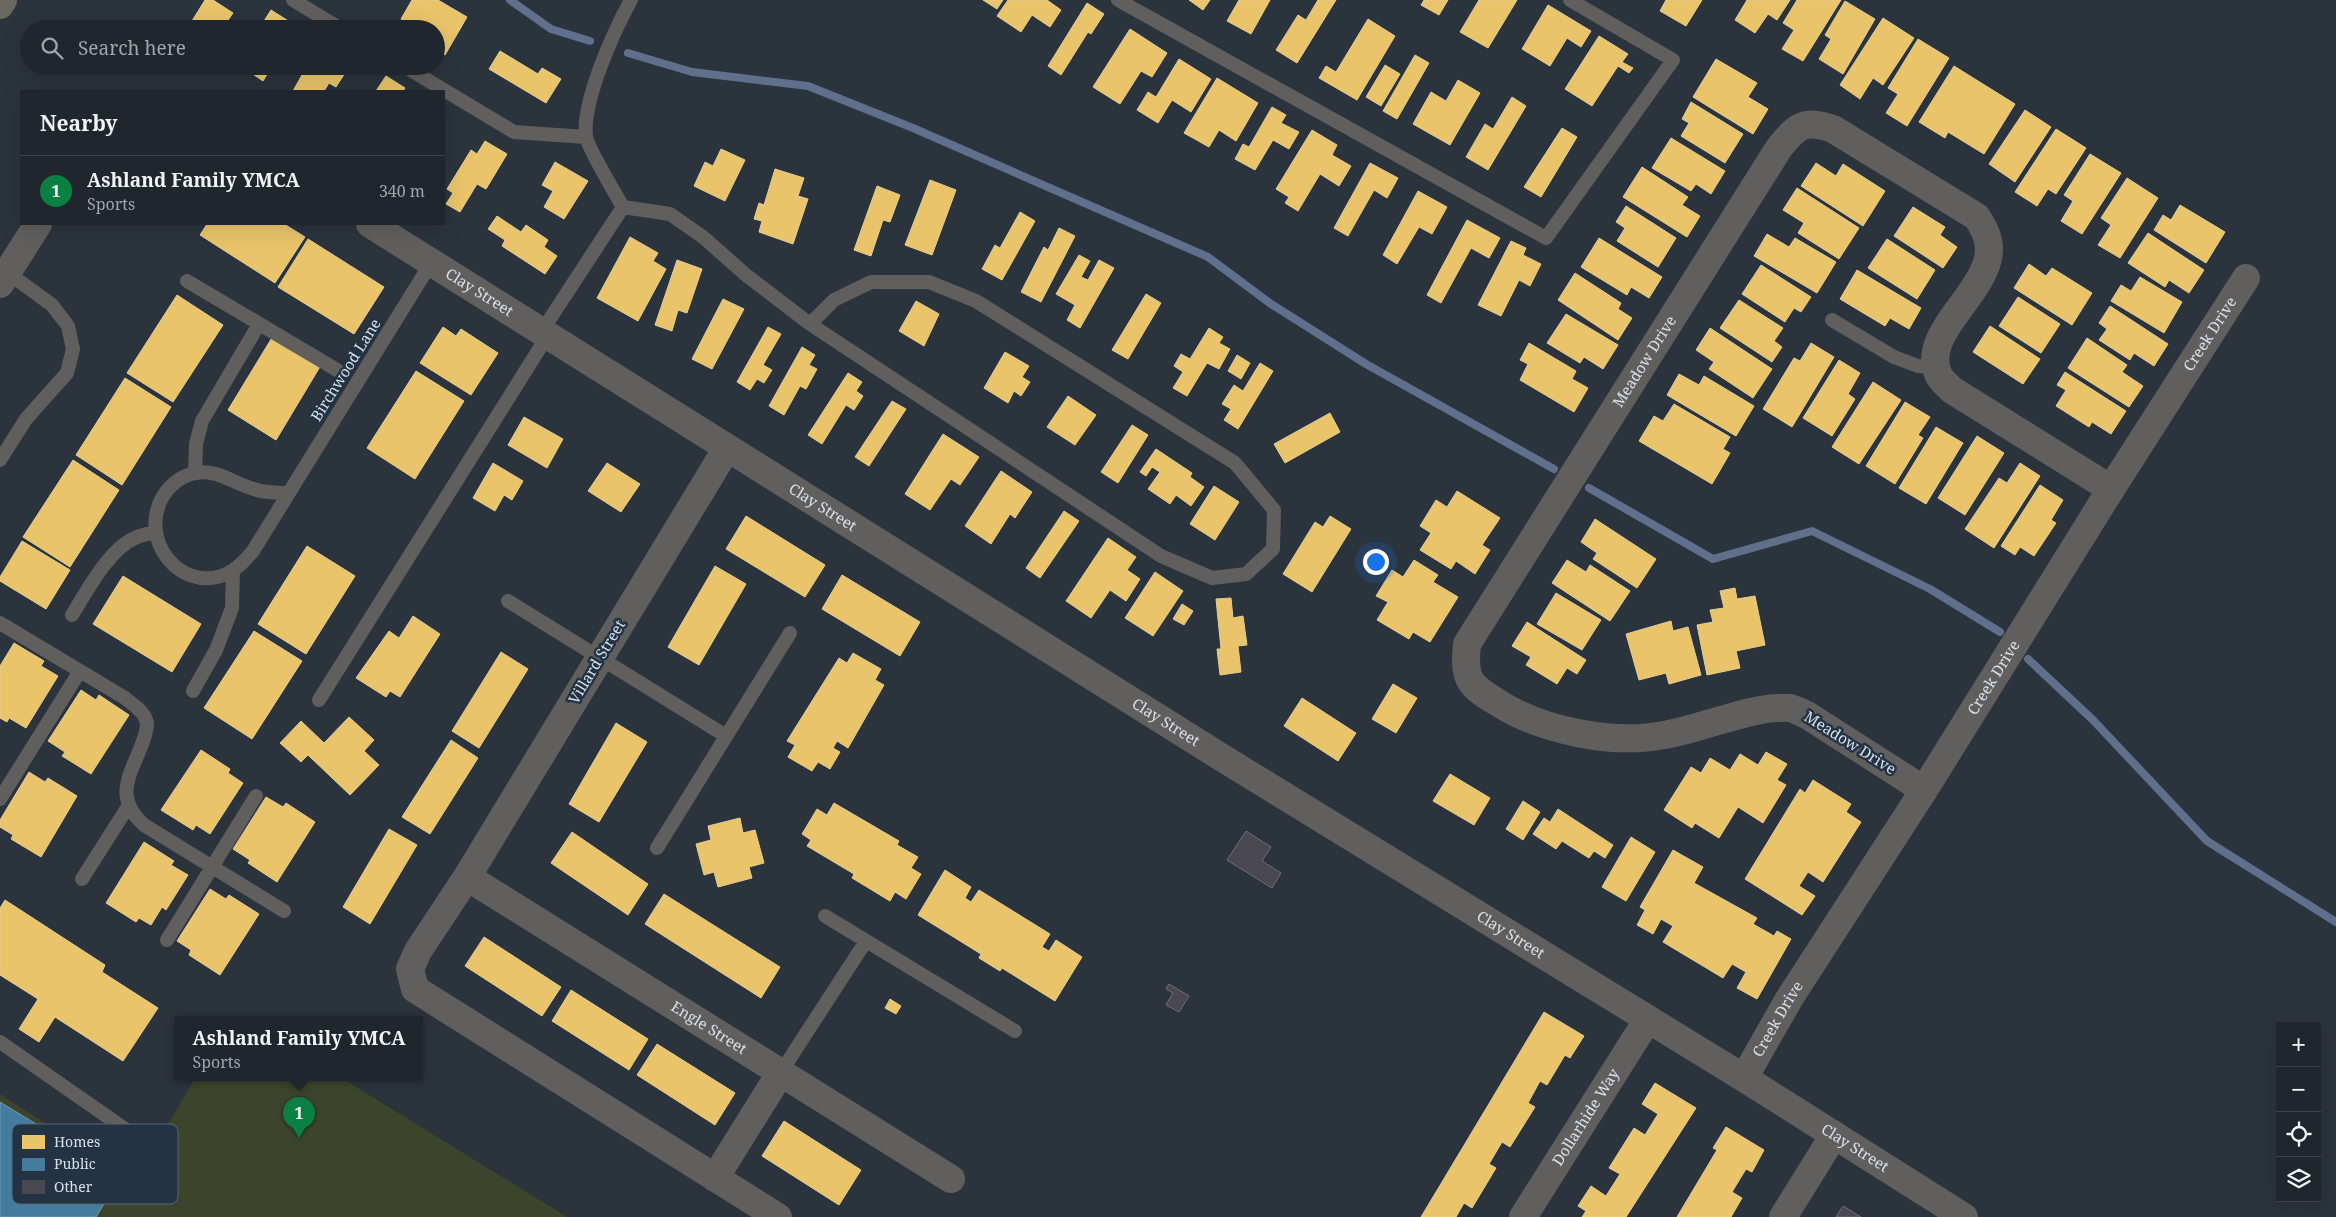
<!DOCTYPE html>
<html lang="en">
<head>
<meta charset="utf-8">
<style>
	body { margin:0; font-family:"Noto Serif",serif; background:#2d3239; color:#f1f3f6 }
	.controls { position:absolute; right:15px; bottom:15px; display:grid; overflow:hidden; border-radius:0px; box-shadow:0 5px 20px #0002 }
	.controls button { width:45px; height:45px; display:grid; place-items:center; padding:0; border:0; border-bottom:1px solid #3d4349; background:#20262d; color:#f1f3f6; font:25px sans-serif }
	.you { position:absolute; left:1375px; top:561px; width:18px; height:18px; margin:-12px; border:4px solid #fff; border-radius:50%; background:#1a73e8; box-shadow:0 0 0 8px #1a73e833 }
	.badge { display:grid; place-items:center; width:32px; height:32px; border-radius:50%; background:#0b8043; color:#fff; font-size:16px; font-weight:700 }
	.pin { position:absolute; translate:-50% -41px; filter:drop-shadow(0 1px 2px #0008) }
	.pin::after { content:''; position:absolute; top:26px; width:18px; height:15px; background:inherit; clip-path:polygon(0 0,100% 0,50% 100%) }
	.popup { position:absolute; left:175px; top:1016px; width:248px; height:65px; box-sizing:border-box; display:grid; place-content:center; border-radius:0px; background:#20262d; filter:drop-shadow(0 1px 4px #0005); font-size:16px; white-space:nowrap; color:#a2a5aa }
	.popup b { font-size:19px; color:#f1f3f6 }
	.popup::after { content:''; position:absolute; left:50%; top:100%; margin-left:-10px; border:10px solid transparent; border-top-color:#20262d }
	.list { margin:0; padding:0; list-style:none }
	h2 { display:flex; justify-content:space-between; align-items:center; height:65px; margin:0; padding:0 20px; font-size:21px }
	h2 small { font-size:16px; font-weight:400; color:#a2a5aa }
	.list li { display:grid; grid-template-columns:32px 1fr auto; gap:15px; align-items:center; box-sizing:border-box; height:70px; padding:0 20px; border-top:1px solid #3d4349 }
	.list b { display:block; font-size:19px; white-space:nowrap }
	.list p { margin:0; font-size:16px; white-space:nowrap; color:#a2a5aa }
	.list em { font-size:16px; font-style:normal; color:#a2a5aa }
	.icon { flex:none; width:28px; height:28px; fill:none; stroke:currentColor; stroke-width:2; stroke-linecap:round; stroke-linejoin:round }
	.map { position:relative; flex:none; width:2336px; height:1217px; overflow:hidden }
	.search { position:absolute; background:#20262d; box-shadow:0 5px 20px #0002; left:20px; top:20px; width:425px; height:55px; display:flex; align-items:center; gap:12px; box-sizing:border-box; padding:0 18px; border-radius:28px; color:#a2a5aa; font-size:19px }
	.panel { position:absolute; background:#20262d; box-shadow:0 5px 20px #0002; left:20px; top:90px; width:425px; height:135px; border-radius:0px }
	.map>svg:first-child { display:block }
	.green { fill:#3d442c }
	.homes { fill:#e9c46a; stroke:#e4cd91 }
	.public { fill:#457b9d; stroke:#719ab5 }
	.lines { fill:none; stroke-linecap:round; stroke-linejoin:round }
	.stream { stroke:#5f6f8c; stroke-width:8 }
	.building { fill:#49474f; stroke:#716f76 }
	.lane { stroke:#605f5e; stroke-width:14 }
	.street { stroke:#605f5e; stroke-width:28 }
	.primary { stroke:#6a6863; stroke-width:28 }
	.labels { text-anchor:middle; stroke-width:5; stroke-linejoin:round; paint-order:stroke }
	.street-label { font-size:15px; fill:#d7e1ec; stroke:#233344 }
	.key { fill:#233344; stroke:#596776; stroke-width:1 }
	.key-label { font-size:14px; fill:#d7e1ec }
</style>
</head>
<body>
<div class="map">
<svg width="2336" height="1217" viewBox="0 0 2336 1217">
	<rect width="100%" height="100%" fill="#2b333c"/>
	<!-- green -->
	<path class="green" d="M196,1077H340L567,1217H0V1094L134,1181Z"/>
	<!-- homes -->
	<path class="homes" d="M205,0H213L233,13L222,29H187Z
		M412,0H438L467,17L445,55L436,49V29H417L401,19Z
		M983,0H1003L997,9Z
		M1008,0H1047L1061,10L1050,27L1032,15L1021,32L997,16Z
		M1189,0H1210L1203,10Z
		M1239,0H1270L1251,34L1227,21Z
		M1318,0H1336L1297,63L1276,50L1298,15L1306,20Z
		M1424,0H1448L1439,15L1421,5Z
		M1479,0H1517L1488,48L1460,32Z
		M1666,0H1702L1686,26L1660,11Z
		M1747,0H1790L1777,20L1768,14L1755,33L1735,20Z
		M1797,0H1841L1803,61L1782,49L1794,30L1783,23Z
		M1845,1L1875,19L1843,74L1819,59L1831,39L1825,35Z
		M1087,3L1104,14L1091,34L1088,32L1061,75L1048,66Z
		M1548,5L1591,31L1581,47L1567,38L1550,66L1522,49Z
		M271,10L298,27L296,29H259Z
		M1883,18L1914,38L1883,85L1873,78L1860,99L1840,85Z
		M1368,19L1395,36L1357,100L1319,78L1326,66L1336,72Z
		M1130,29L1167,53L1152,77L1141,71L1120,104L1093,87Z
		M1599,36L1628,54L1622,62L1633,68L1629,73L1618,66L1592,106L1565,89Z
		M1918,39L1949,58L1907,126L1886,113L1898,94L1888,88Z
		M500,51L538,74L542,68L561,79L546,103L489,69Z
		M1415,55L1429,63L1397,119L1383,111Z
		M1179,59L1211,79L1191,112L1172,100L1158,123L1137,110L1148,92L1156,97Z
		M1716,59L1757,83L1748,97L1768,109L1753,134L1693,97Z
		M1385,65L1400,74L1381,106L1366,97Z
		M241,66H272L263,81Z
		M307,66H340L338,69L345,73L336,87L329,83L324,91H293Z
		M1954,66L2015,104L1984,154L1948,132L1945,138L1919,122Z
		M386,76L405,88L403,91H376Z
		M1217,78L1258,103L1236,141L1219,130L1209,147L1184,133Z
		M1458,80L1480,93L1450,145L1413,124L1431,92L1446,101Z
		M1512,97L1526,106L1488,170L1466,157L1485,124L1493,129Z
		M1691,102L1743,134L1725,163L1681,136L1689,123L1682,119Z
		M1272,107L1286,115L1281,123L1299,132L1289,149L1273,140L1255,170L1235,159L1243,144L1249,147Z
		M2025,110L2051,127L2015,182L1989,164Z
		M1562,128L1577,137L1541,197L1524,187Z
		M2056,129L2086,148L2056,194L2048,189L2037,206L2015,192Z
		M1312,130L1337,145L1332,155L1351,166L1339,186L1320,174L1298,211L1285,203L1289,197L1276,189Z
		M1671,138L1725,171L1711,194L1696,184L1691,191L1652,168Z
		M485,141L507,154L486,189L477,184L460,212L446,204L453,193L447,189L471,150L477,154Z
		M721,149L745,160L725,201L694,186L705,162L713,166Z
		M2090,154L2121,173L2082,234L2061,221L2073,201L2064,195Z
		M555,162L588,181L564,219L544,207L553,191L542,185Z
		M1370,163L1398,178L1387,198L1374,190L1348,236L1334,228Z
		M1816,163L1836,176L1843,164L1885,191L1863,226L1801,186Z
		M1642,167L1688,197L1682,205L1700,216L1687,237L1623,197Z
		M775,169L804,178L798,196L808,199L793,244L759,232L762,221L754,219L759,203L764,205Z
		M2127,178L2158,198L2120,258L2098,245L2111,225L2101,218Z
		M930,180L956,190L932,255L905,245Z
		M877,186L900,195L890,222L883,220L871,256L854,250Z
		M1797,188L1859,228L1839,259L1798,233L1804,223L1783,210Z
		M1418,191L1447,207L1432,234L1419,227L1397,264L1383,255Z
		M2180,205L2225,232L2206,263L2154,230L2163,215L2171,220Z
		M1626,206L1676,238L1658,267L1617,241L1625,228L1616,222Z
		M1913,207L1945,227L1940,235L1957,247L1943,268L1894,236Z
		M1020,212L1035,221L1002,280L982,269L995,245L1000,248Z
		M497,216L521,232L526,225L548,240L544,247L557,256L545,274L502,246L505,240L488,229Z
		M1467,220L1500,238L1489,258L1471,248L1441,303L1427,295Z
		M207,224H284L305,237L275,283L200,235Z
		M1059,228L1075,236L1041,302L1021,292L1044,247L1048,250Z
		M2148,233L2204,270L2189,293L2169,280L2165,287L2128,263Z
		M1767,234L1789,247L1795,238L1836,262L1817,293L1754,256Z
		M630,237L658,253L653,261L666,269L638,321L597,298Z
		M1599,238L1662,277L1649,298L1631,287L1627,295L1581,267Z
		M308,239L384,287L354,334L278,287Z
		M1887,239L1935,270L1917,299L1868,268Z
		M1511,241L1526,248L1523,255L1541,264L1530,286L1519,280L1501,316L1478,305Z
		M1079,255L1090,261L1081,277L1088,280L1099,260L1114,268L1080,328L1067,320L1075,305L1056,294Z
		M677,260L702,269L687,313L678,310L672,331L655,325Z
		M2029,264L2046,276L2052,268L2092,293L2072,325L2014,288Z
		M1761,265L1811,297L1801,312L1794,308L1785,322L1742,294Z
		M1857,270L1921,308L1909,329L1890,318L1885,326L1840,299Z
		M1575,273L1621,303L1618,309L1632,318L1618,340L1558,300Z
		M2140,277L2182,302L2164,333L2111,301L2121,285L2131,291Z
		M1146,294L1161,303L1128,359L1112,350Z
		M177,295L223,325L173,402L127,373Z
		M2018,297L2060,324L2041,353L1999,326Z
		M723,299L744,309L712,369L692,359Z
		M1739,300L1783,328L1774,341L1782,347L1772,362L1720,328Z
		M916,301L939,314L924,346L899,331Z
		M2110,306L2168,344L2154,366L2134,353L2130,360L2099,340L2107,329L2099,323Z
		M1566,314L1618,345L1603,369L1584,357L1580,363L1547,343Z
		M1990,326L2040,359L2023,384L1973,352Z
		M443,327L456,336L461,329L498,353L471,395L420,363Z
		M768,327L781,334L763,365L772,370L764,383L757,379L750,390L737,382Z
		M1209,328L1223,337L1219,343L1230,349L1219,369L1207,363L1187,396L1173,388L1183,372L1174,366L1181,354L1190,359Z
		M1710,328L1772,369L1753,398L1709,369L1714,362L1696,350Z
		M273,336L321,365L276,440L228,410Z
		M2087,338L2127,365L2122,372L2143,386L2129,407L2068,368Z
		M1529,343L1576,371L1572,379L1588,388L1574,412L1520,380L1528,364L1520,360Z
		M1811,343L1834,357L1792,427L1763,409L1794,358L1800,361Z
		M802,347L815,355L809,365L817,369L806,389L800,386L784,415L769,406Z
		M1005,352L1029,366L1022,377L1030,382L1021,396L1014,391L1008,403L984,388Z
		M1237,355L1250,363L1241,379L1228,371Z
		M1839,360L1860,373L1848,394L1855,399L1832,436L1803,418Z
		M1260,363L1273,371L1238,429L1224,420L1231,409L1222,404L1234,385L1243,391Z
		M416,371L464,401L415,479L367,448Z
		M2065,372L2126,411L2111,434L2092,422L2089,427L2056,406L2066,390L2057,385Z
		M848,373L862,382L856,391L863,396L854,410L846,405L822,444L808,435Z
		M1679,374L1699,385L1704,376L1754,406L1736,436L1667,395Z
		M125,378L171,407L122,485L76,455Z
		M1873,382L1901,400L1859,464L1832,447Z
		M1068,396L1096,415L1075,445L1047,427Z
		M892,401L906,409L869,466L855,457Z
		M1905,402L1930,417L1918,435L1923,438L1895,484L1866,466Z
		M1674,404L1730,437L1723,449L1730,453L1712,484L1639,441L1654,416L1663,421Z
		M1330,413L1340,432L1285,463L1274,444Z
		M524,417L563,439L547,468L508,445Z
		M1132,425L1148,435L1118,483L1101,472Z
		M1936,427L1963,443L1926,504L1899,488Z
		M943,434L979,457L960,485L951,479L930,510L905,494Z
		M1977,436L2004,453L1965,515L1938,498Z
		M1156,449L1192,473L1190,477L1204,487L1191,506L1176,495L1170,504L1148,489L1160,472L1152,467L1146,476L1140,472Z
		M73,460L119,490L70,567L23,537Z
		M493,463L523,481L512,500L504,495L495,511L473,498Z
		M607,463L640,484L621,512L588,491Z
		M2020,463L2040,476L1994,548L1965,529L1999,478L2007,483Z
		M1001,471L1032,492L1015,518L1010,514L991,544L965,526Z
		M2040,485L2063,500L2051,520L2056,523L2034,556L2020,547L2015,555L2001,546Z
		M1214,486L1239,502L1215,540L1190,524Z
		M1457,491L1500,518L1482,545L1490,550L1475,574L1456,561L1451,569L1420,550L1431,533L1420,526L1436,500L1447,507Z
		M1064,511L1079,521L1040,578L1026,568Z
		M746,516L825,565L805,597L726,549Z
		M1330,516L1351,529L1312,592L1283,574L1315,522L1323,527Z
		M1595,519L1656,559L1637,588L1593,559L1597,553L1581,542Z
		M1108,538L1136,557L1127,570L1140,579L1126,601L1110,590L1091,618L1066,601Z
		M22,541L70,570L46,609L0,581V577Z
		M307,546L355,576L306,654L258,624Z
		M1414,560L1438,575L1433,582L1458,597L1430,642L1413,632L1409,639L1377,620L1388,602L1376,596L1392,570L1403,577Z
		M1567,560L1586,572L1590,565L1630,591L1610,621L1552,583Z
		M715,566L746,584L699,665L668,647Z
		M1155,572L1183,591L1153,636L1125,618Z
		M842,575L920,622L900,656L822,609Z
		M123,576L201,624L172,672L93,624Z
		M1735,588L1737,599L1755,596L1765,645L1736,651L1740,668L1707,675L1697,625L1713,622L1710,610L1724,608L1720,591Z
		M1556,593L1601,620L1582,650L1537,624Z
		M1231,598L1233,618L1243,616L1247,645L1238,646L1241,672L1220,675L1217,649H1221L1216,599Z
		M1182,604L1193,611L1184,625L1173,619Z
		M413,616L440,634L400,697L390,691L386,697L356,678L389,631L399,638Z
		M1671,621L1673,631L1688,627L1701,675L1669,684L1666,673L1639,680L1626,634Z
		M1527,622L1586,660L1577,674L1567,668L1557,684L1526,665L1531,657L1512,646Z
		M254,631L302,661L252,739L204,708Z
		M14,643L44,661L41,666L58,676L26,728L9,718L7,722L0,718V666Z
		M501,652L528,669L479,748L452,731Z
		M853,653L881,669L875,680L884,685L848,748L837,741L833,748L840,752L830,769L818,762L812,771L788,757L795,745L787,741L839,658L847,663Z
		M1393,684L1417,698L1396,733L1372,719Z
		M81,690L96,700L99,695L129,715L91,774L62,756L65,752L48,741Z
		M1302,698L1356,733L1338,761L1284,726Z
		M349,717L374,740L364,751L379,765L350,795L308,755L301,762L280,743L301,721L324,743Z
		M616,723L647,742L599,822L569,804Z
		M451,740L478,758L430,834L402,817Z
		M201,750L230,769L228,773L243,783L210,834L196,825L193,830L161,810Z
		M1766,752L1787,764L1777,780L1786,785L1763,823L1738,807L1719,838L1695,823L1692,828L1664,810L1691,767L1701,773L1710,758L1730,770L1740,754L1758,765Z
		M29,772L45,782L48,778L77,796L41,857L11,839L13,835L0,827V820Z
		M1450,774L1490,798L1474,825L1433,801Z
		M1813,780L1851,804L1846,812L1861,822L1823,882L1808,872L1799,886L1815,896L1802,915L1745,879L1800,789L1805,793Z
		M266,797L283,807L286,803L315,822L277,882L248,863L250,860L233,849Z
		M1523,801L1540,812L1523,840L1506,829Z
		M834,803L899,841L897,845L918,857L911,868L921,874L906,899L895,892L890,901L852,878L854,874L807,846L811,840L802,834L817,809L827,815Z
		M1558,809L1613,845L1605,858L1594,851L1589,858L1562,841L1556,849L1533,834L1544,818L1550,822Z
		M740,818L743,833L755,830L764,863L749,867L752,878L718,887L714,872L704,875L696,844L711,840L708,826Z
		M389,829L417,845L370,924L343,907Z
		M572,832L648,884L628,915L551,863Z
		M1631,837L1655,852L1626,901L1602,887Z
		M144,842L174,861L171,865L188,875L166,910L162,907L151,925L139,918L136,922L106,903Z
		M1673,850L1703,867L1694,883L1757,918L1753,924L1774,936L1777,931L1791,939L1757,999L1737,988L1746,972L1732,964L1723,978L1663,942L1673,926L1661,919L1653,934L1637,925L1645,910L1640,907Z
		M945,870L971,887L965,898L971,902L979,890L1050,934L1042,947L1049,951L1056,940L1082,957L1055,1001L1002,968L1000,971L979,958L981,954L918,915Z
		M210,889L226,899L229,895L259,914L220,975L189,955L191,950L177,941Z
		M664,894L780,967L761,998L645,924Z
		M5,900L105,965L102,972L158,1008L123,1061L55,1017L39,1042L19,1029L38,999L0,975V908Z
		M484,937L561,987L542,1016L465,966Z
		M571,990L648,1039L629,1070L552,1021Z
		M890,999L901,1006L896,1014L885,1008Z
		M1544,1012L1584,1036L1570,1058L1565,1055L1547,1085L1540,1081L1528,1103L1535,1107L1510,1147L1502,1142L1489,1164L1496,1168L1472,1208L1464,1203L1456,1217H1421Z
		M657,1044L735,1093L715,1125L637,1075Z
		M1655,1083L1696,1108L1626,1217H1582L1586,1211L1578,1206L1591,1186L1606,1196L1620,1174L1609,1168L1634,1128L1645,1135L1658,1114L1642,1104Z
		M784,1121L861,1170L839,1205L762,1156Z
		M1726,1127L1764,1150L1752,1172L1746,1169L1732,1192L1742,1198L1731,1217H1677L1717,1150L1713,1148Z"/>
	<!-- public -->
	<path class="public" d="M0,1102L121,1176L96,1217H0Z"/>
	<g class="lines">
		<!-- stream -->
		<path class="stream" d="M510,0L551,29L590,41
			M628,53L692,72L808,86L913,128L1208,257L1271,304L1366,364L1554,469
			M1589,488L1713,559L1812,531L1930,589L2000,632
			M2028,659L2093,720L2207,841L2336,922"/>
	</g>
	<!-- building -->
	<path class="building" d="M1246,831L1271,847L1262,861L1281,873L1272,888L1227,860Z
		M1169,984L1189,996L1179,1012L1166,1005L1173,993L1166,989Z
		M1843,1206L1861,1217H1836Z"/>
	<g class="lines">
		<!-- lane -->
		<path class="lane" d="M293,0L341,29
			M1118,0L1546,238L1673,60L1570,0
			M404,66L514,132L586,137
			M623,207L670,214L703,237L746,275L810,324
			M187,281L337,370
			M871,282H929L976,301L1235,463L1274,510L1273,549L1246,574L1212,578L1161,556L810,324L834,300Z
			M1832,320L1894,357L1918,366L1936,367
			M542,331L623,207C616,195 587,146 586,136C582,101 614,31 631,0
			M0,460L26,419L67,373L73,349L68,326L52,305L8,273
			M195,473L196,444L202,421L259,324
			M288,494C277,492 264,493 254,489C234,484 218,469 196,473C182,475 170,485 163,496C138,539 179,592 224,575C237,570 245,560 253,551L431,263
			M508,601L726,736
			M72,615C87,591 109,549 135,538C141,535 148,534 154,532
			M0,623L125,698C133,705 147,713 147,725C147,730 144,738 142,744C130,776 113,797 144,825L284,911
			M193,691L216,650L232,608L233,571
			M319,700L548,335
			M0,799L80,671
			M657,848L790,633
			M82,879L129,805
			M825,916L1015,1031
			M167,940L256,796
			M0,1042L125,1129
			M781,1072L866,941"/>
		<!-- street -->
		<g class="street">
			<path id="s1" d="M370,224L1229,762L1744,1078L1964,1217"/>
			<path d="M0,284L38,224"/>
			<path d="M727,448L467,877L418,951L410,969L415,989L778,1217"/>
			<path id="s2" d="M1924,790L1807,715C1802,713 1795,709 1790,708C1754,705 1701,729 1664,735C1614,745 1543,731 1500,704C1470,686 1463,681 1467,644L1779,148C1797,126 1803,119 1833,129L1977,217C1983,227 1989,237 1989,249C1989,293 1918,333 1939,376C1942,381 1948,386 1952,390L2111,489"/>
			<path id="s3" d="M467,877L951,1179"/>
			<path id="s4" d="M1744,1078L1789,999L1924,790L2111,489L2246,278"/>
			<path d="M715,1178L781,1072"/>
			<path id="s5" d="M1523,1217L1648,1019"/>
			<path d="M1783,1217L1834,1135"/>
		</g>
		<!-- primary -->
		<path class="primary" d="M0,5L3,0"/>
	</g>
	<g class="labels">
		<!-- street labels -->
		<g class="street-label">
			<text dy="5" stroke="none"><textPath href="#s1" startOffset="129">Clay Street</textPath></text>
			<text dy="5" stroke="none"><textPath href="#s4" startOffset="878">Creek Drive</textPath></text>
			<text dy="5" stroke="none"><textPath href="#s2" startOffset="866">Meadow Drive</textPath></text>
			<text transform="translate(346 370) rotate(-58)" y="5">Birchwood Lane</text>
			<text dy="5" stroke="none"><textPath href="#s1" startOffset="534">Clay Street</textPath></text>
			<text transform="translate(597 662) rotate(-59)" y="5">Villard Street</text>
			<text dy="5" stroke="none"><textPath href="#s4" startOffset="472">Creek Drive</textPath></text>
			<text dy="5" stroke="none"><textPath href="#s1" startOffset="939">Clay Street</textPath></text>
			<text transform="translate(1850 743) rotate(32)" y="5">Meadow Drive</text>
			<text dy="5" stroke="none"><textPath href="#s1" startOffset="1344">Clay Street</textPath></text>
			<text dy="5" stroke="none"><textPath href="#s4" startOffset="68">Creek Drive</textPath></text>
			<text dy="5" stroke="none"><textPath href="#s3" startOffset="285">Engle Street</textPath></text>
			<text dy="5" stroke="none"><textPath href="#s5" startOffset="118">Dollarhide Way</textPath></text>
			<text dy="5" stroke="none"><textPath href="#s1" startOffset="1749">Clay Street</textPath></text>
		</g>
	</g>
	<!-- legend -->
	<rect x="12" y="1124" width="166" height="80" rx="8" class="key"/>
	<rect x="22" y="1135" width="23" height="14" fill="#e9c46a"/>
	<rect x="22" y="1158" width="23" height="13" fill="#457b9d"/>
	<rect x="22" y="1180" width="23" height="14" fill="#49474f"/>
	<g class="key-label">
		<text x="54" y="1147">Homes</text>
		<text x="54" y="1169">Public</text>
		<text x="54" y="1192">Other</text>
	</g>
</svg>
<div class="controls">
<button>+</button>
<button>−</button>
<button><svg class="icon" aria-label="locate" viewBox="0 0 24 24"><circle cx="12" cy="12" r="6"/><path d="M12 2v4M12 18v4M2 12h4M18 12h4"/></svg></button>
<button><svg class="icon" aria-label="layers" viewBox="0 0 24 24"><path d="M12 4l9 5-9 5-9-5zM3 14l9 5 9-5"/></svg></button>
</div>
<div class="you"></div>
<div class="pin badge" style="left:299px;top:1138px">1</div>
<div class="popup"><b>Ashland Family YMCA</b>Sports</div>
<div class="search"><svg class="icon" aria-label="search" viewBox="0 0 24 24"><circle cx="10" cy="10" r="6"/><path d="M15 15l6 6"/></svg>Search here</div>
<section class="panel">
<h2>Nearby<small></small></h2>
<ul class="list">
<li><span class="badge">1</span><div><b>Ashland Family YMCA</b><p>Sports</p></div><em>340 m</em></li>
</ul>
</section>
</div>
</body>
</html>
